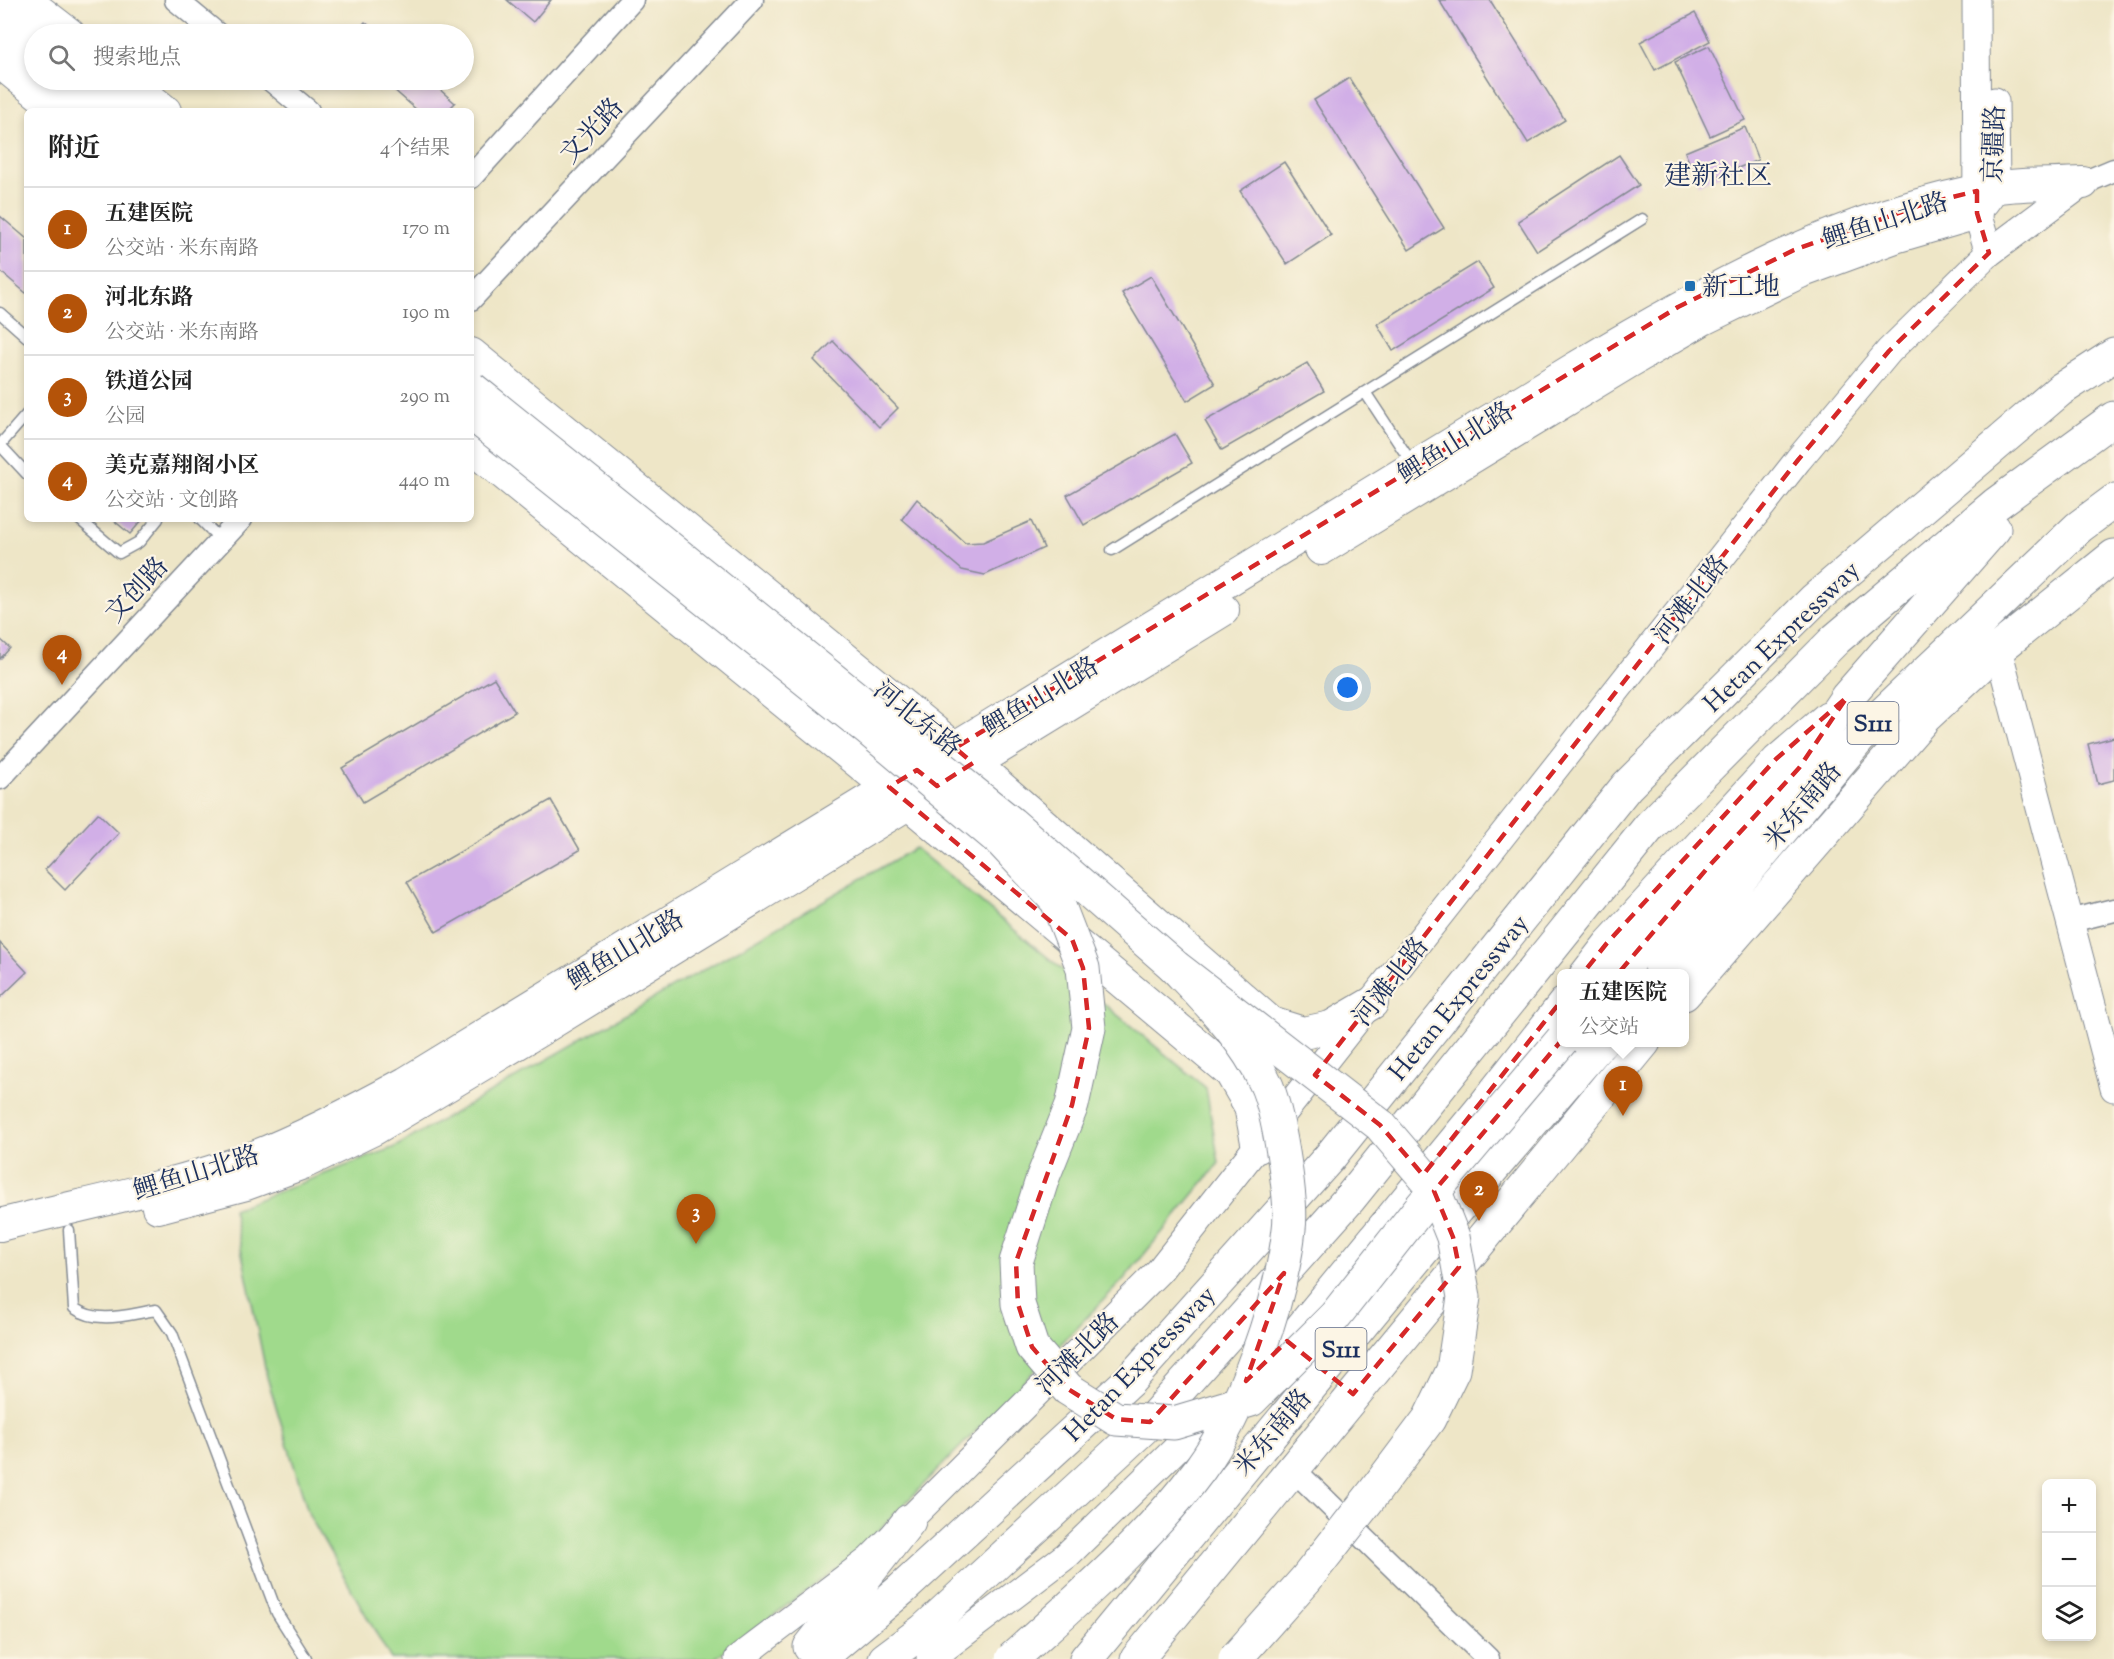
<!DOCTYPE html>
<html lang="zh">
<head>
<meta charset="utf-8">
<style>
	body { margin:0; font-family:"Sorts Mill Goudy","Noto Serif SC",serif; background:#f2f2f2; color:#222 }
	.controls { position:absolute; right:18px; bottom:18px; display:grid; overflow:hidden; border-radius:9px; box-shadow:0 3px 9px #0003 }
	.controls button { width:54px; height:54px; display:grid; place-items:center; padding:0; border:0; border-bottom:2px solid #e0e0e0; background:#fff; color:#222; font:30px sans-serif }
	.you { position:absolute; left:1348px; top:688px; width:21px; height:21px; margin:-15px; border:4px solid #fff; border-radius:50%; background:#1a73e8; box-shadow:0 0 0 9px #1a73e833 }
	.badge { display:grid; place-items:center; width:39px; height:39px; border-radius:50%; background:#b45309; color:#fff; font-size:20px; font-weight:700 }
	.pin { position:absolute; translate:-50% -50px; filter:drop-shadow(0 2px 3px #0008) }
	.pin::after { content:''; position:absolute; top:32px; width:21px; height:18px; background:inherit; clip-path:polygon(0 0,100% 0,50% 100%) }
	.popup { position:absolute; left:1557px; top:969px; width:132px; height:78px; box-sizing:border-box; display:grid; place-content:center; border-radius:9px; background:#fff; filter:drop-shadow(0 2px 4px #0005); font-size:20px; white-space:nowrap; color:#767676 }
	.popup b { font-size:22px; color:#222 }
	.popup::after { content:''; position:absolute; left:50%; top:100%; margin-left:-12px; border:12px solid transparent; border-top-color:#fff }
	.list { margin:0; padding:0; list-style:none }
	h2 { display:flex; justify-content:space-between; align-items:center; height:78px; margin:0; padding:0 24px; font-size:26px }
	h2 small { font-size:20px; font-weight:400; color:#767676 }
	.list li { display:grid; grid-template-columns:39px 1fr auto; gap:18px; align-items:center; box-sizing:border-box; height:84px; padding:0 24px; border-top:2px solid #e0e0e0 }
	.list b { display:block; font-size:22px; white-space:nowrap }
	.list p { margin:0; font-size:20px; white-space:nowrap; color:#767676 }
	.list em { font-size:20px; font-style:normal; color:#767676 }
	.icon { flex:none; width:33px; height:33px; fill:none; stroke:currentColor; stroke-width:2; stroke-linecap:round; stroke-linejoin:round }
	.map { position:relative; flex:none; width:2114px; height:1659px; overflow:hidden }
	.search { position:absolute; background:#fff; box-shadow:0 3px 9px #0003; left:24px; top:24px; width:450px; height:66px; display:flex; align-items:center; gap:15px; box-sizing:border-box; padding:0 21px; border-radius:33px; color:#767676; font-size:22px }
	.panel { position:absolute; background:#fff; box-shadow:0 3px 9px #0003; left:24px; top:108px; width:450px; height:414px; border-radius:9px }
	.map>svg:first-child { display:block }
	.green { fill:#a0da8c; stroke:#5e8475; stroke-width:1.5 }
	.building { fill:#d1afe7 }
	.lines { fill:none; stroke-linecap:round; stroke-linejoin:round }
	.service-casing { stroke:#848a92; stroke-width:13 }
	.minor-casing { stroke:#848a92; stroke-width:25 }
	.tertiary-casing { stroke:#848a92; stroke-width:29 }
	.secondary-casing { stroke:#848a92; stroke-width:34 }
	.primary-casing { stroke:#848a92; stroke-width:35 }
	.trunk-casing { stroke:#848a92; stroke-width:35 }
	.service { stroke:#fff; stroke-width:10 }
	.minor { stroke:#fff; stroke-width:22 }
	.tertiary { stroke:#fff; stroke-width:27 }
	.secondary { stroke:#fff; stroke-width:32 }
	.primary { stroke:#fff; stroke-width:33 }
	.trunk { stroke:#fff; stroke-width:33 }
	.primary-bridge-casing { stroke:#848a92; stroke-width:35; stroke-linecap:butt }
	.trunk-bridge-casing { stroke:#848a92; stroke-width:35; stroke-linecap:butt }
	.primary-bridge { stroke:#fff; stroke-width:33 }
	.trunk-bridge { stroke:#fff; stroke-width:33 }
	.marked { fill:none; stroke:#d62828; stroke-width:4.5; stroke-dasharray:12 8; stroke-linejoin:round }
	.poi-dot { fill:#1f6fb2; stroke:#fcf5e5; stroke-width:2 }
	.labels { text-anchor:middle; stroke-width:4.5; stroke-linejoin:round; paint-order:stroke }
	.shield { fill:#fcf5e5; stroke:#5e6a86; stroke-width:1.5 }
	.shield-label { font-size:24px; font-weight:bold; fill:#1b2f5e }
	.street-label { font-size:26px; fill:#1b2f5e; stroke:#fcf5e5 }
	.poi-label { font-size:26px; fill:#1b2f5e; stroke:#fcf5e5; text-anchor:start }
	.neighbourhood-label { font-size:27px; fill:#1b2f5e; stroke:#fcf5e5 }
</style>
</head>
<body>
<div class="map">
<svg width="2114" height="1659" viewBox="0 0 2114 1659">
	<rect width="100%" height="100%" fill="#fcf5e5"/>
	<filter id="ink" filterUnits="userSpaceOnUse"><feTurbulence type="fractalNoise" baseFrequency=".0167" numOctaves="2"/><feDisplacementMap in="SourceGraphic" scale="12" xChannelSelector="R" yChannelSelector="G"/><feConvolveMatrix kernelMatrix="1 2 1 2 8 2 1 2 1" color-interpolation-filters="sRGB"/></filter>
	<filter id="wash" filterUnits="userSpaceOnUse"><feTurbulence type="fractalNoise" baseFrequency=".008" numOctaves="4" result="noise"/><feDisplacementMap in="SourceGraphic" scale="24" xChannelSelector="R" yChannelSelector="G"/><feGaussianBlur stdDeviation="1.35" result="paint"/><feColorMatrix in="noise" values="0 0 0 0 0 0 0 0 0 0 0 0 0 0 0 0 0 1.4 0 .05"/><feComposite in="paint" operator="in"/></filter>
	<g filter="url(#wash)">
		<rect width="100%" height="100%" fill="#eee6c7"/>
		<!-- green -->
		<path class="green" d="M915,848L1206,1088L1219,1163L1123,1280L853,1557L714,1659H391L309,1515L267,1377L233,1209L395,1147Z"/>
		<g id="blocks">
			<!-- building -->
			<path class="building" d="M507,0H551L533,22Z
				M1439,0H1490L1565,120L1528,143Z
				M1695,13L1710,41L1655,70L1640,42Z
				M365,22L379,34H354Z
				M1709,46L1745,120L1710,136L1675,62Z
				M1349,78L1444,228L1409,250L1314,100Z
				M383,80H429L455,103L447,111H418Z
				M1745,127L1758,160L1698,184L1685,152Z
				M1619,155L1639,185L1537,251L1518,221Z
				M1284,162L1331,235L1287,264L1240,191Z
				M0,216L27,239V294L0,271Z
				M1478,262L1494,288L1393,351L1377,324Z
				M1151,276L1215,384L1187,401L1122,293Z
				M833,341L898,408L879,427L814,360Z
				M1307,363L1324,391L1222,450L1205,421Z
				M1175,434L1192,463L1084,525L1067,495Z
				M917,499L965,543L983,542L1031,521L1044,548L985,575L962,570L902,519Z
				M112,519H143L130,534Z
				M0,639L10,648L0,659Z
				M494,678L515,712L363,802L342,768Z
				M2114,737V780L2098,784L2088,744Z
				M551,800L580,850L436,932L407,882Z
				M98,813L119,833L65,890L45,870Z
				M0,943L27,972L0,998Z"/>
		</g>
	</g>
	<g filter="url(#ink)">
		<use href="#blocks" fill-opacity="0" stroke="#848a92" stroke-width="1.5"/>
		<g class="lines">
			<!-- service casing -->
			<g class="service-casing">
				<path id="service" d="M0,313L27,337
					M27,414L0,445L27,474
					M1413,465L1365,392L1642,219
					M79,519L119,553L139,542L158,519
					M200,519L221,540
					M1112,550L1365,392
					M69,1230L74,1308C98,1325 129,1314 156,1310L172,1333L277,1613L306,1659"/>
			</g>
			<!-- minor casing -->
			<g class="minor-casing">
				<path id="minor" d="M176,0L217,34
					M271,80L308,111
					M471,177L632,0
					M2083,183L2114,170
					M471,299L752,0
					M0,778L241,519
					M2070,921L2114,910
					M1292,1468L1488,1659"/>
			</g>
			<!-- tertiary casing -->
			<g class="tertiary-casing">
				<path id="tertiary" d="M1976,0L1977,213L1989,253
					M1985,203L1996,188L1995,101
					M1998,649L2114,1088
					M1583,974L1607,943L1776,759L1827,715
					M1250,1377L1287,1341L1481,1105L1562,1002
					M738,1659L869,1560L1159,1271L1798,460L1889,351L1989,253L2083,183
					M930,1659L1067,1555L1216,1410"/>
			</g>
			<!-- secondary casing -->
			<g class="secondary-casing">
				<path id="secondary" d="M25,0L69,34
					M0,62L60,111
					M126,80L165,111
					M471,354L973,763L1271,1023L1303,1033L1331,1027L1372,1003
					M471,447L889,787L1231,1073L1250,1106L1258,1147
					M1321,549L1627,363L1703,319L1800,272L1895,237L1977,213
					M158,1207L246,1184L303,1163L374,1129L538,1031L1223,610
					M0,1225C82,1204 169,1188 249,1159C303,1138 355,1111 406,1083L1574,369C1702,292 1844,213 1993,188C2022,183 2054,185 2083,183"/>
			</g>
			<!-- primary casing -->
			<g class="primary-casing">
				<path id="primary" d="M0,8L34,36
					M89,80L128,111
					M1660,974L1867,729L2079,527L2114,501
					M1684,994L1925,717L1998,649L2114,556
					M1086,1659L1432,1239L1601,1042
					M1137,1659L1644,1042"/>
			</g>
			<!-- trunk casing -->
			<g class="trunk-casing">
				<path id="trunk" d="M0,31L34,59
					M60,80L99,111
					M1618,974L1710,865L1799,768L1847,697L1994,529
					M810,1647L909,1521
					M819,1659L902,1589L1130,1380L1329,1158L1627,786L1815,599L2060,390L2114,355
					M885,1659L924,1630L1151,1421L1350,1198L1649,827L1836,639L1996,504L2114,418"/>
			</g>
			<!-- service -->
			<use href="#service" class="service"/>
			<!-- minor -->
			<use href="#minor" class="minor"/>
			<!-- tertiary -->
			<use href="#tertiary" class="tertiary"/>
			<!-- secondary -->
			<use href="#secondary" class="secondary"/>
			<!-- primary -->
			<use href="#primary" class="primary"/>
			<!-- trunk -->
			<use href="#trunk" class="trunk"/>
			<!-- primary-bridge casing -->
			<g class="primary-bridge-casing">
				<path id="primary-bridge" d="M471,388L1011,823L1173,965L1380,1125L1433,1187L1453,1237L1464,1297L1453,1370L1429,1419L1375,1491L1306,1579L1235,1659"/>
			</g>
			<!-- trunk-bridge casing -->
			<g class="trunk-bridge-casing">
				<path id="trunk-bridge" d="M471,413L869,730L1001,841L1057,901L1083,968L1089,1028L1072,1105L1043,1177L1016,1262L1018,1304L1032,1347L1068,1389L1116,1419L1174,1423L1251,1400L1335,1316L1421,1207L1562,1040
					M1012,1659C1078,1599 1146,1542 1200,1469C1243,1410 1281,1302 1289,1229C1293,1200 1278,1109 1265,1082C1244,1037 1207,1001 1173,965"/>
			</g>
			<!-- primary-bridge -->
			<use href="#primary-bridge" class="primary-bridge"/>
			<!-- trunk-bridge -->
			<use href="#trunk-bridge" class="trunk-bridge"/>
		</g>
	</g>
	<!-- marked area -->
	<path class="marked" d="M1977,191V213L1989,253L1889,351L1798,460L1315,1075L1380,1125L1423,1175L1607,943L1776,759L1847,697L1799,768L1710,865L1434,1191L1453,1237L1459,1267L1353,1394L1287,1341L1246,1381L1284,1273L1150,1422L1116,1419L1068,1389L1032,1347L1018,1304L1016,1262L1072,1105L1089,1028L1083,968L1072,939L889,787L917,770L937,786L973,763L955,748L1678,307L1794,250L1924,204Z"/>
	<!-- markers -->
	<rect class="poi-dot" x="1684" y="280" width="12" height="12" rx="3"/>
	<g class="labels">
		<!-- shield labels -->
		<g class="shield">
			<rect x="1847.5" y="702" width="51" height="42" rx="4.5"/>
			<rect x="1315.5" y="1328" width="51" height="42" rx="4.5"/>
		</g>
		<g class="shield-label">
			<text x="1873" y="731">S111</text>
			<text x="1341" y="1357">S111</text>
		</g>
		<!-- street labels -->
		<g class="street-label">
			<text transform="translate(591 130) rotate(-47)" y="9">文光路</text>
			<text transform="translate(1993 144) rotate(-88)" y="9">京疆路</text>
			<text transform="translate(1885 220) rotate(-18)" y="9">鲤鱼山北路</text>
			<text transform="translate(1455 442) rotate(-32)" y="9">鲤鱼山北路</text>
			<text transform="translate(136 589) rotate(-47)" y="9">文创路</text>
			<text transform="translate(1690 599) rotate(-52)" y="9">河滩北路</text>
			<text transform="translate(1781 636) rotate(-44)" y="9">Hetan Expressway</text>
			<text transform="translate(1040 696) rotate(-31)" y="9">鲤鱼山北路</text>
			<text transform="translate(918 718) rotate(39)" y="9">河北东路</text>
			<text transform="translate(1802 805) rotate(-50)" y="9">米东南路</text>
			<text transform="translate(625 949) rotate(-31)" y="9">鲤鱼山北路</text>
			<text transform="translate(1390 981) rotate(-52)" y="9">河滩北路</text>
			<text transform="translate(1458 997) rotate(-51)" y="9">Hetan Expressway</text>
			<text transform="translate(196 1172) rotate(-17)" y="9">鲤鱼山北路</text>
			<text transform="translate(1077 1353) rotate(-45)" y="9">河滩北路</text>
			<text transform="translate(1139 1363) rotate(-46)" y="9">Hetan Expressway</text>
			<text transform="translate(1272 1432) rotate(-50)" y="9">米东南路</text>
		</g>
		<!-- poi labels -->
		<g class="poi-label">
			<text x="1702" y="295">新工地</text>
		</g>
		<!-- neighbourhood labels -->
		<g class="neighbourhood-label">
			<text x="1718" y="184">建新社区</text>
		</g>
	</g>
</svg>
<div class="controls">
<button>+</button>
<button>−</button>
<button><svg class="icon" aria-label="layers" viewBox="0 0 24 24"><path d="M12 4l9 5-9 5-9-5zM3 14l9 5 9-5"/></svg></button>
</div>
<div class="you"></div>
<div class="pin badge" style="left:1623px;top:1116px">1</div>
<div class="popup"><b>五建医院</b>公交站</div>
<div class="pin badge" style="left:1479px;top:1221px">2</div>
<div class="pin badge" style="left:696px;top:1244px">3</div>
<div class="pin badge" style="left:62px;top:685px">4</div>
<div class="search"><svg class="icon" aria-label="search" viewBox="0 0 24 24"><circle cx="10" cy="10" r="6"/><path d="M15 15l6 6"/></svg>搜索地点</div>
<section class="panel">
<h2>附近<small>4个结果</small></h2>
<ul class="list">
<li><span class="badge">1</span><div><b>五建医院</b><p>公交站 · 米东南路</p></div><em>170 m</em></li>
<li><span class="badge">2</span><div><b>河北东路</b><p>公交站 · 米东南路</p></div><em>190 m</em></li>
<li><span class="badge">3</span><div><b>铁道公园</b><p>公园</p></div><em>290 m</em></li>
<li><span class="badge">4</span><div><b>美克嘉翔阁小区</b><p>公交站 · 文创路</p></div><em>440 m</em></li>
</ul>
</section>
</div>
</body>
</html>
